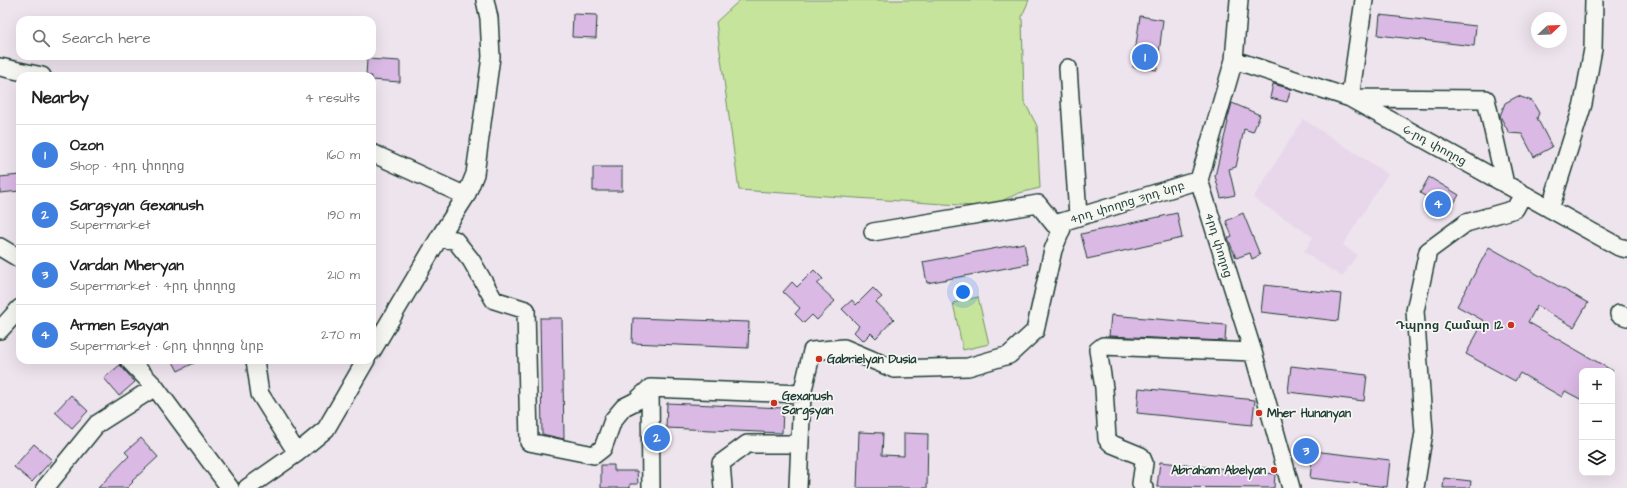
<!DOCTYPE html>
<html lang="en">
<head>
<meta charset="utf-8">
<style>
	body { margin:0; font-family:"Architects Daughter","Noto Sans Armenian",sans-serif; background:#f2f2f2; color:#222 }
	.controls { position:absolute; right:12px; bottom:12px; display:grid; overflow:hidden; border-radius:8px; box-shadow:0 4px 16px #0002 }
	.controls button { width:36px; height:36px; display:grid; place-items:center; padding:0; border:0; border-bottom:1px solid #e0e0e0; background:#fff; color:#222; font:20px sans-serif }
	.compass { position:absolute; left:1531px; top:12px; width:36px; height:36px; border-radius:50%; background:#fff; box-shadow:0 4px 16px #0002; rotate:67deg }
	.you { position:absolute; left:963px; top:292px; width:14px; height:14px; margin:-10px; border:3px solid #fff; border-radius:50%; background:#1a73e8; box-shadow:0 0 0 6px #1a73e833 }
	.badge { display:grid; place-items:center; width:26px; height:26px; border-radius:50%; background:#b45309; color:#fff; font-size:13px; font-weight:700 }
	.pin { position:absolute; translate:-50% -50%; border:2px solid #fff; box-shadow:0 1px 4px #0006 }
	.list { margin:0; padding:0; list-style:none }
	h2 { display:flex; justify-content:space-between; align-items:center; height:52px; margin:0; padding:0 16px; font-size:17px }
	h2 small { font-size:13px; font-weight:400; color:#767676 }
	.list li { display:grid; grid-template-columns:26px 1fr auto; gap:12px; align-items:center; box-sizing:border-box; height:60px; padding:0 16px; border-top:1px solid #e0e0e0 }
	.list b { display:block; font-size:15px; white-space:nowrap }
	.list p { margin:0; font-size:13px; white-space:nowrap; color:#767676 }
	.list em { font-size:13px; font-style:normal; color:#767676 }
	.icon { flex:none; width:22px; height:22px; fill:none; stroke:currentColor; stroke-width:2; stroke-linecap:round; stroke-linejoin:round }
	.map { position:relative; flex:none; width:1627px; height:488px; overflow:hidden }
	.search { position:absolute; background:#fff; box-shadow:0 4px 16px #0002; left:16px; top:16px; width:360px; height:44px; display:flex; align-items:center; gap:10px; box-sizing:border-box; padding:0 14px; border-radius:12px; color:#767676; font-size:15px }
	.panel { position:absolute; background:#fff; box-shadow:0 4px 16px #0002; left:16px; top:72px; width:360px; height:292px; border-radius:12px }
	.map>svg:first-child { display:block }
	.built { fill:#e8d7eb }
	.green { fill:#c6e49b; stroke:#729068 }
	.building { fill:#dab9e5; stroke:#1f3d34 }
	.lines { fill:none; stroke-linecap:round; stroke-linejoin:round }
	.minor-casing { stroke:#1f3d34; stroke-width:20 }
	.minor { stroke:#f6f6f2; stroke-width:17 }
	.poi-dot { fill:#c8321e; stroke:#f6f6f2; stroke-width:1.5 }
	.labels { text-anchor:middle; stroke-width:3.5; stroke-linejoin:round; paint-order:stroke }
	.street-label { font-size:12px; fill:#1f3d34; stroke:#f6f6f2 }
	.poi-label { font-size:12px; font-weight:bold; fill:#1f3d34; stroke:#f6f6f2; text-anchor:start }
</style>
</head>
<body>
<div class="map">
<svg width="1627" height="488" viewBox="0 0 1627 488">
	<rect width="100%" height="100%" fill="#eee4ee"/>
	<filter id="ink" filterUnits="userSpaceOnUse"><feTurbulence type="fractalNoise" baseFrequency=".025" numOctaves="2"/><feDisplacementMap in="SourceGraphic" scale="8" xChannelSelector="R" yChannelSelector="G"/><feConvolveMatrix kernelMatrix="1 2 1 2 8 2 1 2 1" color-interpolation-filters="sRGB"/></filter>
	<g filter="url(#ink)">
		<!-- built -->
		<path class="built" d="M1303,119L1388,174L1343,245L1357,255L1342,277L1304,252L1313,237L1253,198Z"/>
		<!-- green -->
		<path class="green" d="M740,0H1029L1022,16L1024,101L1037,126L1040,188L1019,193L988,207L739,190L716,22Z
			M978,297L989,344L963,350L953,303Z"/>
		<!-- building -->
		<path class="building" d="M573,14L597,15L596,38L572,37Z
			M1380,15L1476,26L1474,46L1378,35Z
			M1140,16L1163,20L1157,70L1133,67Z
			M367,59L400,61V82L372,80V76H366Z
			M1273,84L1291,89L1287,102L1270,98Z
			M1518,96L1532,101L1539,113L1537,118L1552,147L1534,157L1522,134L1509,133L1500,116L1505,103Z
			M1232,103L1260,115L1253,132L1244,129L1236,167L1229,169L1235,195L1221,198L1215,176L1228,122L1227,121Z
			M593,167H622V191H593Z
			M20,175V191L0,193V177Z
			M1429,177L1459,195L1449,211L1420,193Z
			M1177,213L1182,238L1087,259L1081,234Z
			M1243,213L1260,255L1252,259L1250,253L1236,258L1228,238L1232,236L1226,221Z
			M1024,243L1028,264L927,283L923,262Z
			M1489,247L1588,303L1574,327L1537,306L1528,322L1613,371H1582V400L1565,391L1562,397L1520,373L1515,381L1466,354L1484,321L1457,306Z
			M814,270L823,279L817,284L835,301L817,320L812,315L804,323L795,314L800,308L783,292L792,282L797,287Z
			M1264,285L1341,294L1338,321L1261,312Z
			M873,288L882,297L876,302L894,319L876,338L871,333L863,341L854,332L859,326L842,309L852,300L856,305Z
			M1111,315L1226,325L1225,341L1109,336Z
			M540,318H562L564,439L542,434Z
			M633,318L749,322L748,348L632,343Z
			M172,360H200L178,371Z
			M120,365L135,382L119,396L104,378Z
			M1291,366L1367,375L1364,401L1288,392Z
			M1139,388L1255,400L1252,425L1137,413Z
			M71,395L88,411L72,428L55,412Z
			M667,403L783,408L782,433L666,428Z
			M859,432L883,433L882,455L904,456V433L928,434L927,488H857Z
			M141,438L158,457L132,481L133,482L127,488H98L129,456L125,452Z
			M34,444L52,460L32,482L14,467Z
			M1313,451L1390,460L1387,487L1310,478Z
			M1160,462L1275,474L1274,488L1157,487Z
			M601,465H614V471H637L638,484H630V488H601Z
			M1444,478L1471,481L1470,488H1443Z"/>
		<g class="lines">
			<!-- minor casing -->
			<g class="minor-casing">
				<path id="minor" d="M1239,0L1234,60L1199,180L1253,352L1291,488
					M1364,0L1350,98L1486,99L1505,184
					M1234,60L1350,98L1619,247L1627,249
					M0,67L42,76
					M1068,68L1078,216
					M372,153L466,196
					M1550,209L1583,104L1593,49L1594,0
					M873,232L1038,204L1054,224L1065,221
					M439,238L455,240L471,260L494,300L526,310L529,442L594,455L603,448L613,420L624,407L636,401L650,388L802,394
					M0,247L20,259
					M1619,314L1627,317
					M0,330L20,308
					M372,351L439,238L466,196L475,174L491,57L489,18L485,0
					M129,360L155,387L230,488
					M255,360L260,394L297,453
					M650,388L651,488
					M45,488L97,424L155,387
					M247,488L297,453L326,429L366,360
					M723,488L721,463L747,444H799
					M798,488L802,394L812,351L844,348L894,369L968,367L1009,355L1035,331L1053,250L1065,221L1199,180
					M1144,488L1141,484L1144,463L1141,456L1112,444L1107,439L1104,388L1098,350L1103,346L1253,352
					M1415,488L1424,432L1415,311L1428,251L1466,223L1515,209L1523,194"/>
			</g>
			<!-- minor -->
			<use href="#minor" class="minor"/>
		</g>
	</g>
	<!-- markers -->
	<g class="poi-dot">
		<circle cx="1511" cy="325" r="4"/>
		<circle cx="819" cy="359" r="4"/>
		<circle cx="774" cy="403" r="4"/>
		<circle cx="1259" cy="413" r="4"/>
		<circle cx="1274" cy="470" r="4"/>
	</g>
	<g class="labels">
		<!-- street labels -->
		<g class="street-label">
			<text transform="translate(1435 145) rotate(29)" y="4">6-րդ փողոց</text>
			<text transform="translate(1127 202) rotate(-17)" y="4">4րդ փողոց 3րդ նրբ</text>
			<text transform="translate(1219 245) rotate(73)" y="4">4րդ փողոց</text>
		</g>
		<!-- poi labels -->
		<g class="poi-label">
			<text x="1503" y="329" text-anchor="end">Դպրոց Համար 12</text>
			<text x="827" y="363">Gabrielyan Dusia</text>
			<text x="782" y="400">Gexanush<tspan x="782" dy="14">Sargsyan</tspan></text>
			<text x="1267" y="417">Mher Hunanyan</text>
			<text x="1266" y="474" text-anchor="end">Abraham Abelyan</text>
		</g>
	</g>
</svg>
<div class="controls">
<button>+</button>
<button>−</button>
<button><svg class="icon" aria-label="layers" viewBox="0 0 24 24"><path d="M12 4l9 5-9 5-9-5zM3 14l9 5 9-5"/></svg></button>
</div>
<svg class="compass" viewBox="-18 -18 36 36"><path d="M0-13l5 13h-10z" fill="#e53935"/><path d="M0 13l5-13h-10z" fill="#767676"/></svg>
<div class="you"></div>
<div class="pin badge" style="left:1145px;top:57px;background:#3f7fe0">1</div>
<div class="pin badge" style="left:657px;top:438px;background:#3f7fe0">2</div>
<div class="pin badge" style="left:1306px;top:451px;background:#3f7fe0">3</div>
<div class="pin badge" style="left:1438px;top:204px;background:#3f7fe0">4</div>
<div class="search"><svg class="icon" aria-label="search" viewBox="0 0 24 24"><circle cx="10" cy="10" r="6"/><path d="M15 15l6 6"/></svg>Search here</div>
<section class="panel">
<h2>Nearby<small>4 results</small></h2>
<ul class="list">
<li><span class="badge" style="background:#3f7fe0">1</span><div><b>Ozon</b><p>Shop · 4րդ փողոց</p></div><em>160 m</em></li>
<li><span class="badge" style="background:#3f7fe0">2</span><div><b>Sargsyan Gexanush</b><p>Supermarket</p></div><em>190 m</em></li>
<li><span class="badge" style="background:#3f7fe0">3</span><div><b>Vardan Mheryan</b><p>Supermarket · 4րդ փողոց</p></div><em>210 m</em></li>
<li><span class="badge" style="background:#3f7fe0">4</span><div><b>Armen Esayan</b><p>Supermarket · 6րդ փողոց նրբ</p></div><em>270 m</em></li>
</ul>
</section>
</div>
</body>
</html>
